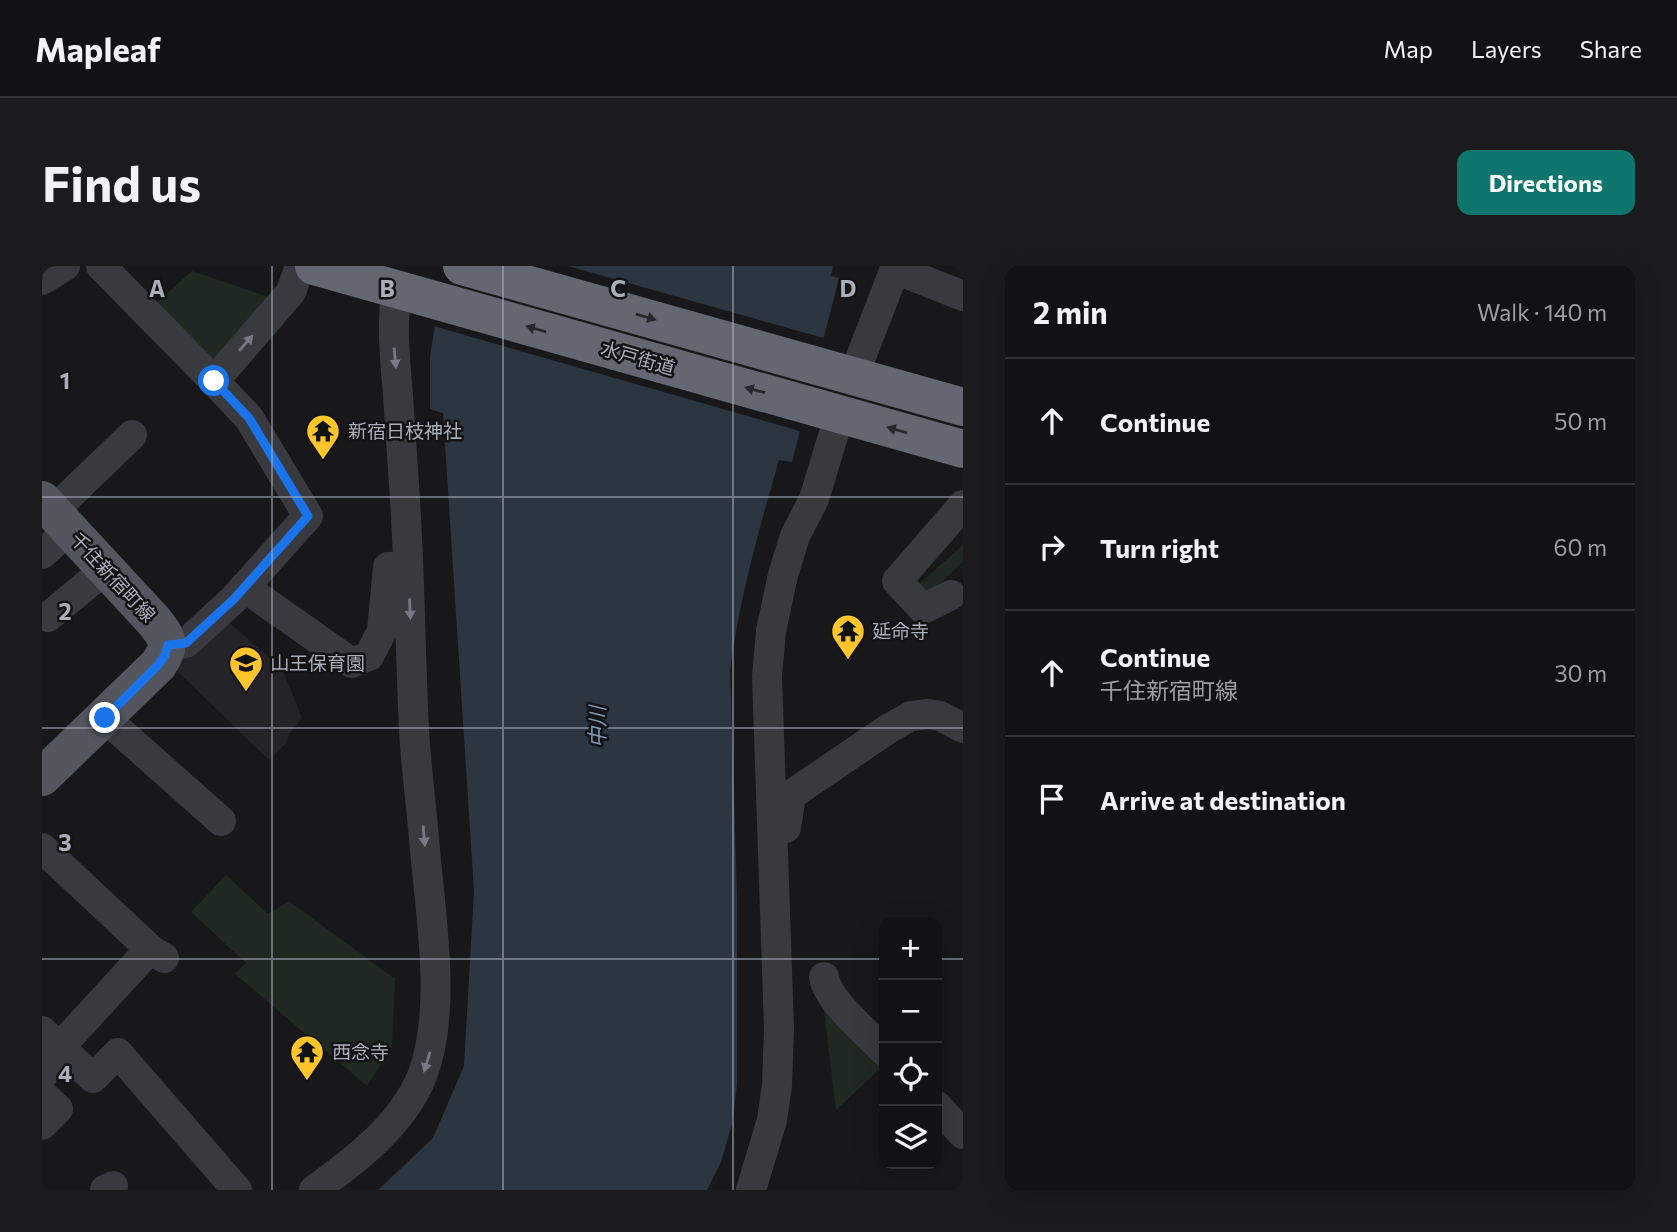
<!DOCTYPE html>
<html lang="en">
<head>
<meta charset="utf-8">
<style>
	body { margin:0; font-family:Commissioner,"Noto Sans JP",sans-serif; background:#1b1b1d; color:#f1f3f6 }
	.controls { position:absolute; right:21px; bottom:21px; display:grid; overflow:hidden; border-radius:14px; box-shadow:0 7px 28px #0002 }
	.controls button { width:63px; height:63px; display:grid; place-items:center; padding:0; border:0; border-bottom:2px solid #313234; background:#121214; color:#f1f3f6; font:35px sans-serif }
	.stop { position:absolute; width:21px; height:21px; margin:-16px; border:5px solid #1a73e8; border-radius:50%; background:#fff }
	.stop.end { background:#1a73e8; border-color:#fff; box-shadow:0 2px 7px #0008 }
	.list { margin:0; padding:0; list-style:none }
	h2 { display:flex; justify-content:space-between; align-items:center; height:91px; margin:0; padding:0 28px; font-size:30px }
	h2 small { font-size:23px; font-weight:400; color:#9c9ea0 }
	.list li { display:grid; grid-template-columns:46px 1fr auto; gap:21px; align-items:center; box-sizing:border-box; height:126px; padding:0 28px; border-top:2px solid #313234 }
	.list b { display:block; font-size:26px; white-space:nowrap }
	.list p { margin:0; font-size:23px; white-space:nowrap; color:#9c9ea0 }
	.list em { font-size:23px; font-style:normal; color:#9c9ea0 }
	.icon { flex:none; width:38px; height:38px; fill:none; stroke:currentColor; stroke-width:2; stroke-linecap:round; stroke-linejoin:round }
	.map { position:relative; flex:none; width:921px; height:924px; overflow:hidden; border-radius:14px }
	header { display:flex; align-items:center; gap:42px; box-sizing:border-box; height:98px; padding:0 35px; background:#121214; border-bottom:2px solid #313234 }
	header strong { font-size:33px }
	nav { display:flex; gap:38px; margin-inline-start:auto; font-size:24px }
	.intro { display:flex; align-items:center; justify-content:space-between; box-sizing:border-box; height:168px; padding:0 42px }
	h1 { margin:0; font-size:49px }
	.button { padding:18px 32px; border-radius:14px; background:#0f766e; color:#fff; font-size:24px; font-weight:700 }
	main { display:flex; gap:42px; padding:0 42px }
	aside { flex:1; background:#121214; border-radius:14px; box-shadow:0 7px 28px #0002 }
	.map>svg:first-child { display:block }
	.built { fill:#242428 }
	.green { fill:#1f2921 }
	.water { fill:#2c3640 }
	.pier { fill:#18181a }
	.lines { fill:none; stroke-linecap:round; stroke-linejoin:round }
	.minor { stroke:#393940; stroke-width:30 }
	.major { stroke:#54565f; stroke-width:38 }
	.highway { stroke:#646771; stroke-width:38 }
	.oneway { fill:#27282c }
	.oneway2 { fill:#777984 }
	.route { stroke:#1a73e8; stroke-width:9 }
	.grid { fill:none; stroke:#a9aebb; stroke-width:2; stroke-opacity:0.55 }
	.labels { text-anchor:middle; stroke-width:5; stroke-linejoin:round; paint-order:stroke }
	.street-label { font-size:19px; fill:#a9aebb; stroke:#131315 }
	.poi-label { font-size:19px; fill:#a9aebb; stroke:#131315; text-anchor:start }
	.water-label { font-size:21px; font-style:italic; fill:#7d9ab9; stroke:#131315 }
	.grid-label { font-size:23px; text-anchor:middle; font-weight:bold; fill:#a9aebb; stroke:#131315; stroke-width:5; stroke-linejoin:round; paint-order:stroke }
</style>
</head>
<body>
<header>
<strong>Mapleaf</strong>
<nav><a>Map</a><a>Layers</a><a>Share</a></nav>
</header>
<div class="intro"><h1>Find us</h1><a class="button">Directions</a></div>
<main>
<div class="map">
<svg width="921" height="924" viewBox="0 0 921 924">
	<rect width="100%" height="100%" fill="#18181a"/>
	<!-- built -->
	<path class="built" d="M183,353L240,402L260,452L247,468L244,477L227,494L131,401Z"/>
	<!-- green -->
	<path class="green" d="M150,5L229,32L170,94L112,39Z
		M921,279V296L884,330L876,319Z
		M184,609L226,648L247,635L353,713L350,780L325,820L193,708L204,697L149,646Z
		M781,736L840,801L794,844Z"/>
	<!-- water -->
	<path class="water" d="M402,0H791L789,10L797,12L750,196L737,194C717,264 697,333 688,405L695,629V819L690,858L679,896L665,924H336L391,872L422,800L432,625L401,147L388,143V91Z"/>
	<!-- pier -->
	<path class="pier" d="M398,0H526L785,73L761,166L388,59Z"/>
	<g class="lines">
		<!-- minor -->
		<path class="minor" d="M59,0L172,115
			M853,3L921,30
			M0,14L23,0
			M812,109L854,0
			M10,246L90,169
			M0,288L27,264
			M202,321L310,397L327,390L340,365L346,301L366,300
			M909,329L881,343L855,315L921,239
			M6,351L64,303
			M126,379L144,377L192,333L266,250L207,152L172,115L249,26L258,0
			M63,452L179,555
			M736,562H744L749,529L846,463L869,450L887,448L898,450L921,462
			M0,582L108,683L122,692
			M782,711C786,736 825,766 842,785
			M0,765L51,812L76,787L195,924
			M0,810L28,770L108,683
			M0,828L16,843L0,859
			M895,840L921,868
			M63,924L71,920
			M272,924C313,895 361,858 380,810C405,746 389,652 383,584C380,544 374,503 372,463C368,382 368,300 362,219C360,189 358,159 356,129C353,93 349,59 355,24
			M709,924L730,854L735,819L737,763L725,410L729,365L741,309L753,270L772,233L798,147"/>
		<!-- major -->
		<path class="major" d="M0,234L112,355C126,373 130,379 116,399L0,511"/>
		<!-- highway -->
		<path class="highway" d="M272,0L921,183
			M420,0L921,141"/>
	</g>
	<!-- one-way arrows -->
	<defs><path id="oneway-solid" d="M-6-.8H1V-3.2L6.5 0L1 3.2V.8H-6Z" transform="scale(1.75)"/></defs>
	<g class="oneway">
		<use href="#oneway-solid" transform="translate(604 51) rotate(16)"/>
		<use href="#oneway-solid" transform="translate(494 63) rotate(-164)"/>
		<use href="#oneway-solid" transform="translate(713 124) rotate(-165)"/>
		<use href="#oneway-solid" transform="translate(855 164) rotate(-164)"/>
	</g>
	<g class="oneway2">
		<use href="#oneway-solid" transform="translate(204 77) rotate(-49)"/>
		<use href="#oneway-solid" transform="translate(353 92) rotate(85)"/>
		<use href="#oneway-solid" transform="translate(368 343) rotate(87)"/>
		<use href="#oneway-solid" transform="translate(382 570) rotate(85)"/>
		<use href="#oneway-solid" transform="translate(385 796) rotate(107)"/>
	</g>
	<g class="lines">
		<!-- route -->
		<path class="route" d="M63,452L116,399L123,389L126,379L144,377L192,333L266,250L207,152L172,115"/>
	</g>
	<!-- grid -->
	<path class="grid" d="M230,0V924M461,0V924M691,0V924M0,231H921M0,462H921M0,693H842M895,693H921"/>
	<!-- icons -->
	<defs>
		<g id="temple-pin" transform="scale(1.75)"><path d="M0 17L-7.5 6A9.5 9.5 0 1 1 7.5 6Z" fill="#ffc52b" stroke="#131315"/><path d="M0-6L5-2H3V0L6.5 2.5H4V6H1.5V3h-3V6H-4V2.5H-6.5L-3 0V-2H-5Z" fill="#111"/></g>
		<g id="school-pin" transform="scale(1.75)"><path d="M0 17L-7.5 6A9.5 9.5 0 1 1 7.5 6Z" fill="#ffc52b" stroke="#131315"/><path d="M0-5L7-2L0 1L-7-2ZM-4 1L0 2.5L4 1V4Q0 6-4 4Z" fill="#111"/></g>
	</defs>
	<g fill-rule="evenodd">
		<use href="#temple-pin" x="281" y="165"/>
		<use href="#temple-pin" x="806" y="365"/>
		<use href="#school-pin" x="204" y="397"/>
		<use href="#temple-pin" x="265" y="786"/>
	</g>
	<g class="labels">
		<!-- street labels -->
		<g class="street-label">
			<text transform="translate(596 92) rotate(16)" y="7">水戸街道</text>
			<text transform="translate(71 311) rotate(47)" y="7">千住新宿町線</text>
		</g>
		<!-- poi labels -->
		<g class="poi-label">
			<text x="306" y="172">新宿日枝神社</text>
			<text x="830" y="372">延命寺</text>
			<text x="228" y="404">山王保育園</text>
			<text x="290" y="793">西念寺</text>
		</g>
		<!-- water labels -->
		<g class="water-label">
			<text transform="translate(556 461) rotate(-90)" y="7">中川</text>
		</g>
	</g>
	<g class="grid-label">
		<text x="115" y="31">A</text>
		<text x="345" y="31">B</text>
		<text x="576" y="31">C</text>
		<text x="806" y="31">D</text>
		<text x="23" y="123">1</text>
		<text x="23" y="354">2</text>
		<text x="23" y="585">3</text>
		<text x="23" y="816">4</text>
	</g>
</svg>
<div class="controls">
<button>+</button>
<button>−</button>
<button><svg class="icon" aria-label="locate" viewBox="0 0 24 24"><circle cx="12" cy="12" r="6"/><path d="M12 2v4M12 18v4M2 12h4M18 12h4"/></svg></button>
<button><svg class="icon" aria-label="layers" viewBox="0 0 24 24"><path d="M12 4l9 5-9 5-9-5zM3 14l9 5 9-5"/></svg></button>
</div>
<div class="stop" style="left:172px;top:115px"></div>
<div class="stop end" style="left:63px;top:452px"></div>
</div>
<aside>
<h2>2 min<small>Walk · 140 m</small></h2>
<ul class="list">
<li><svg class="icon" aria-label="ahead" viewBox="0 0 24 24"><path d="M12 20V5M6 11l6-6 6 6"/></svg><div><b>Continue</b></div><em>50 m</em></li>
<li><svg class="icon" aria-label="right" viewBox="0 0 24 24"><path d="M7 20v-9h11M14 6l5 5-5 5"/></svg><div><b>Turn right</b></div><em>60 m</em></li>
<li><svg class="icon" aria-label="ahead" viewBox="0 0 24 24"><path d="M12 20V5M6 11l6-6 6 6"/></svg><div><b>Continue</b><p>千住新宿町線</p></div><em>30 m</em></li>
<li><svg class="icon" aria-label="arrive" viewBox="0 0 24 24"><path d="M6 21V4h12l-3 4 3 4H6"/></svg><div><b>Arrive at destination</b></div></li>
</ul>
</aside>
</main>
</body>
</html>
